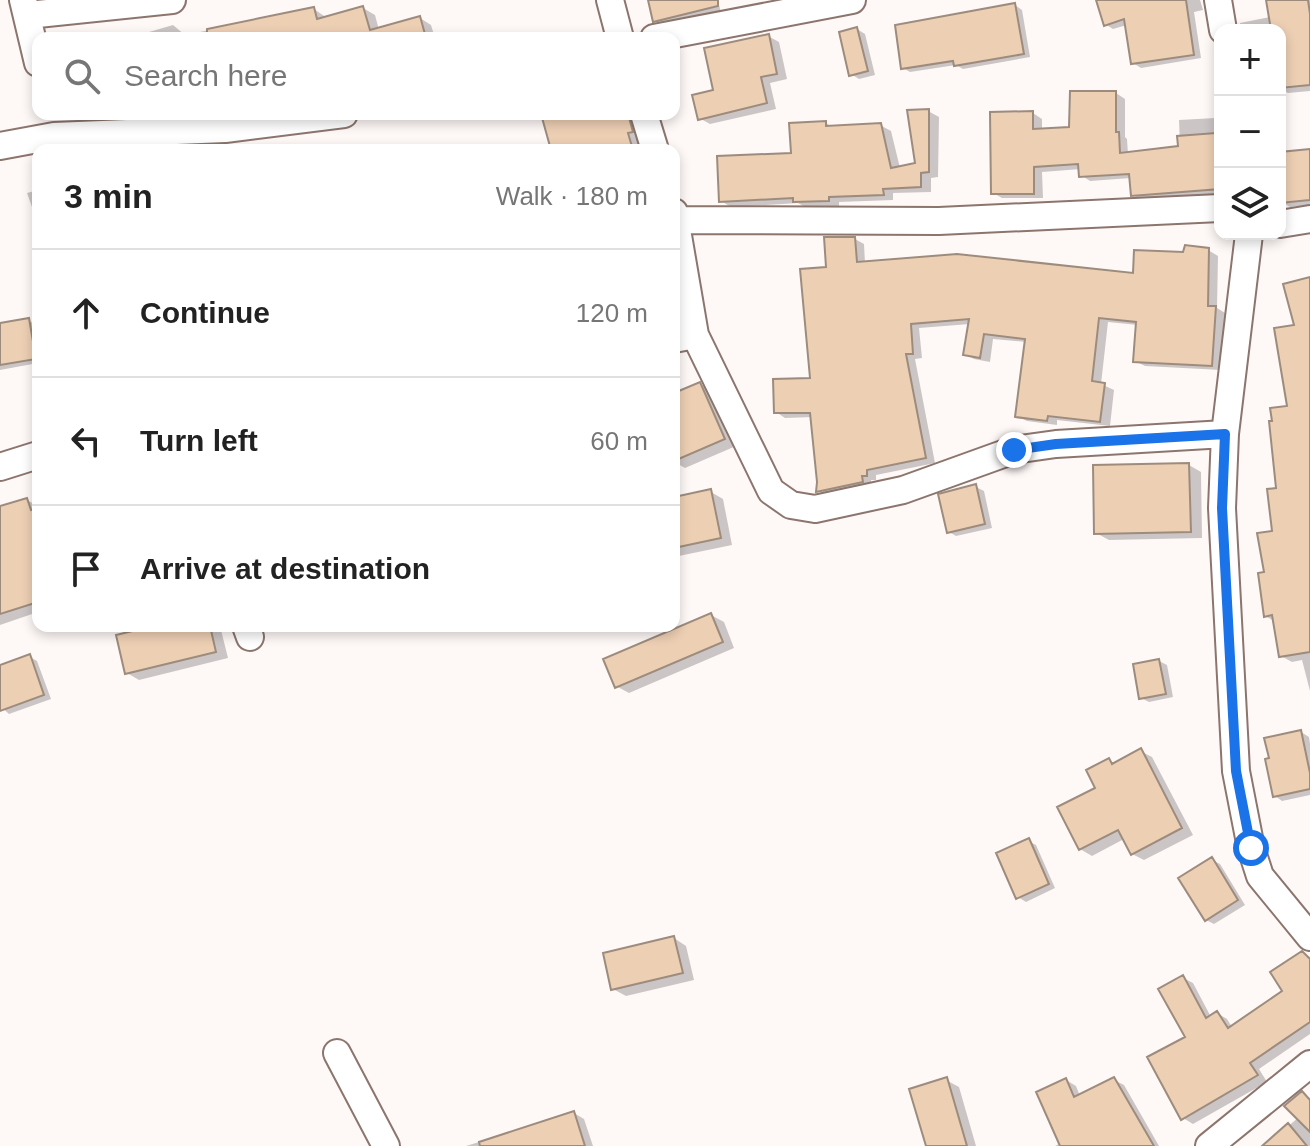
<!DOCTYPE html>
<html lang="en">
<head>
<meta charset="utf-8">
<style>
	body { margin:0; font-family:Arial,sans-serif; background:#f6f6f6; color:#222 }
	.controls { position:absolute; right:24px; top:24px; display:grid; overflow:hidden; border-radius:16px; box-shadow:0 4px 12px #0003 }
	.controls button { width:72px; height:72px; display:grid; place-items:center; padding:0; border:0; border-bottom:2px solid #e0e0e0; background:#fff; color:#222; font:40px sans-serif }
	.stop { position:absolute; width:24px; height:24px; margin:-18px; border:6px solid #1a73e8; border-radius:50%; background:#fff }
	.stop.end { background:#1a73e8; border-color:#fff; box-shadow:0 2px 8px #0008 }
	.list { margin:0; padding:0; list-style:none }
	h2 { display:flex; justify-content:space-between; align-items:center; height:104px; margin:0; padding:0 32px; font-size:34px }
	h2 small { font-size:26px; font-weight:400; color:#767676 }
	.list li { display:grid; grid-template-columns:52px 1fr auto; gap:24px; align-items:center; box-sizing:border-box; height:128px; padding:0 32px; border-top:2px solid #e0e0e0 }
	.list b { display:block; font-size:30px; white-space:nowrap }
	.list em { font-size:26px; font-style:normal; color:#767676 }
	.icon { flex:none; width:44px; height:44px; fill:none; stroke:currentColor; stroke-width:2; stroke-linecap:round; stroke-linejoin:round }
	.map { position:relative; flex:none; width:1310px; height:1146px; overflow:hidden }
	.search { position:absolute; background:#fff; box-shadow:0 4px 12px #0003; left:32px; top:32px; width:648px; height:88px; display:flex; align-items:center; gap:20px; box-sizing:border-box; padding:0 28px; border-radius:16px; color:#767676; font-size:30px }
	.panel { position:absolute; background:#fff; box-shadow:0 4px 12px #0003; left:32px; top:144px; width:648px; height:488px; border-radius:16px }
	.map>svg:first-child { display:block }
	.shadow { fill:#0003 }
	.building { fill:#edcfb4; stroke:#9d8c7d; stroke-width:2 }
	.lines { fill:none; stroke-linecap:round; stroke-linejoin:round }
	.minor-casing { stroke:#8c756d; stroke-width:30 }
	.minor { stroke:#fff; stroke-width:26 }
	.route { stroke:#1a73e8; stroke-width:10 }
</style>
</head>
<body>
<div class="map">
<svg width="1310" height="1146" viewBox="0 0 1310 1146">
	<rect width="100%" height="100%" fill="#fef8f7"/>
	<!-- shadow -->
	<path class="shadow" d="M650,0H718L721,13L664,26L655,21Z
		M1098,0H1200L1203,10L1194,12L1201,58L1141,68L1133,63L1127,25L1113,29L1105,24Z
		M1268,0H1310V91L1288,93L1280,89V30H1240V23L1270,17Z
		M1015,5L1022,10L1030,57L963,69L956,65L910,72L903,68Z
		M363,8L375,15L379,30L420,18L431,25L435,38H78L77,36L123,32L132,37L173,25L185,35L314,9L327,18Z
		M857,29L865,34L875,75L859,79L851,74Z
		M768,36L779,42L787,79L770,83L776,109L710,124L699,118L715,92Z
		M1116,93L1125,99V137L1127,139L1128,154L1180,148L1179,120L1215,118L1220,122V194L1142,200L1133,195L1131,178L1090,181L1081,175V169L1042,172L1043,198H1002L993,193L1033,113L1042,119V131L1071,129Z
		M928,111L939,117L938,177L931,178V192L893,193V200L839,202V206L805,207L798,203L731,207L721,201L793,155L826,123L834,128L880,125L891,131L900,168L917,165Z
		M543,114H637L642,150H553Z
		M1310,151V205L1290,207L1282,202L1280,154Z
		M38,190V224L27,193Z
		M855,239L864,244L865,263L1135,276L1185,254L1208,250L1218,256L1217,308L1225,313L1221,370L1145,366L1135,361L1138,325L1108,322L1101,384L1114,390L1110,426L1057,420V425L1027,421L1017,416L1027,342L993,339L990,362L974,359L965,354L970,324L919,328L922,358L915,359L935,463L876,475V480H871L872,487L827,497L818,491L813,417L785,418L776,412L812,380L828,268Z
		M1310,279V691L1302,660L1292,662L1281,656L1276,622L1265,616L1266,574L1290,408L1296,326Z
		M674,281L686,326L674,329Z
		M28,320L36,325L38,363L0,370V325Z
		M700,384L712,391L736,446L685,468L674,462V395Z
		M1189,465L1201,472L1202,538L1109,540L1096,533Z
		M976,487L984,491L992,528L956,536L949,532Z
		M711,492L723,499L732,545L674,557V499Z
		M27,500L38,506V612L0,625V509Z
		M711,615L724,622L734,648L629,693L616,686Z
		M161,626H220L228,658L139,680L127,673Z
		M30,657L37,661L51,699L9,714L0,706V667Z
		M1159,661L1167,665L1173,697L1149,702L1141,698Z
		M1301,732L1309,737L1310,744V795L1282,801L1275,796Z
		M1140,751L1152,757L1193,835L1144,860L1132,854L1124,839L1092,856L1080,849L1109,760L1115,764Z
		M1028,841L1036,845L1055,888L1026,902L1018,897Z
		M1212,860L1220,864L1245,905L1214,924L1206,920Z
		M674,938L686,946L694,980L626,996L613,989Z
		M1302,953L1310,957V1034L1259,1069L1267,1082L1193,1124L1183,1118L1188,1037L1183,978L1193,983L1211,1017L1217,1013L1227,1019L1232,1027L1285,992Z
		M946,1080L959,1087L976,1146H928Z
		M1066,1080L1076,1086L1080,1096L1114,1080L1124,1085L1159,1146H1055L1061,1143Z
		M1302,1094L1310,1098V1146H1265L1299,1117Z
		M574,1113L584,1119L593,1146H466Z"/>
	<!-- building -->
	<path class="building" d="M648,0H718V6L653,22Z
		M1096,0H1186L1194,55L1131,64L1124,19L1104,26Z
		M1266,0H1308L1310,14V85L1280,88V30H1271Z
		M1015,3L1024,54L954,66L953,61L901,69L895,25Z
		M363,6L370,30L420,16L426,38H207V29L314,7L317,19Z
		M857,27L868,71L849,76L839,32Z
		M769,34L777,74L761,77L767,103L698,120L692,95L713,90L704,48Z
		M1070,91H1116V132H1119L1120,153L1178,146L1177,136L1216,133L1220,189L1131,196L1129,174L1079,177L1078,164L1034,167V194H991L990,112L1033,111V129L1069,127Z
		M929,109V172L921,173V187L883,189L884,195L829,197V201L793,202V198L719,202L717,156L791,153L789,123L826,121V126L881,123L891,168L915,163L907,110Z
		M541,114H628L633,132L628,133L633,150H551Z
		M1310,149V200L1280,203V152Z
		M824,237H855L857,262L957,254L1133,273L1134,250L1183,252L1185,245L1209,248L1208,306H1216L1212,366L1133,362L1136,322L1099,318L1092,381L1105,383L1100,422L1048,416L1047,421L1015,417L1025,339L984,334L980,358L963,355L969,319L911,324L913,354H906L926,458L867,470V476H862L863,482L816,492L817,482L810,413H774L773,379L810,378L800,269L826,267Z
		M1310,277V652L1279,657L1272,615L1264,617L1258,573L1264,572L1257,533L1272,531L1267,489L1276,488L1269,421H1272L1270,408L1287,406L1274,328L1294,325L1283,284Z
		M29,318L36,359L0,365V323Z
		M700,382L725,439L674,461V393Z
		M1189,463L1191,532L1094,534L1093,465Z
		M976,484L985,524L947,533L938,494Z
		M711,489L721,538L674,548V497Z
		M27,498L31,510L38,508V602L0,614V506Z
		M711,613L723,642L615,688L603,659Z
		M153,626H210L216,652L125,674L116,635Z
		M30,654L44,695L0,711V665Z
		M1159,659L1166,694L1139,699L1133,664Z
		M1301,730L1310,773V789L1273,797L1265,759L1269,758L1264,738Z
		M1141,748L1182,828L1131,855L1118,830L1079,850L1057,807L1095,788L1086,770L1109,758L1112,764Z
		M1029,838L1049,884L1016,899L996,853Z
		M1212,857L1238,900L1205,921L1178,878Z
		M674,936L683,973L611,990L603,953Z
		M1302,951L1310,959V1022L1250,1063L1258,1075L1181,1120L1147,1057L1185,1037L1158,989L1183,975L1206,1018L1217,1011L1228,1028L1282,991L1270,972Z
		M947,1077L967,1146H926L909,1089Z
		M1114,1077L1154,1146H1060L1036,1092L1066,1078L1074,1097Z
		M1302,1091L1310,1100V1132L1284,1106Z
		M574,1111L585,1146H480L479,1142Z
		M1288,1123L1307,1146H1262Z"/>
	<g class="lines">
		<!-- minor casing -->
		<g class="minor-casing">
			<path id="minor" d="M23,0L38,63
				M610,0L620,38
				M1218,0L1223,30
				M28,15L172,0
				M654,38L852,0
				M644,114L655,150
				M0,146L54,136L225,129L344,114
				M674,212L695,335L674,339
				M676,220L939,221L1220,208
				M1280,224L1310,219
				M1249,234L1225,434L1222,508L1236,771L1251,848L1260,876L1310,937
				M695,335L771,491L791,505L815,509L903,490L1014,450L1056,444L1225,434
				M0,467L38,455
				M246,626L250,637
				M337,1053L386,1146
				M1209,1146L1310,1064"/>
		</g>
		<!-- minor -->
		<use href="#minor" class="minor"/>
	</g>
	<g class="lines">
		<!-- route -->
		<path class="route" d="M1014,450L1056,444L1225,434L1222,508L1236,771L1251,848"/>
	</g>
</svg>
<div class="controls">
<button>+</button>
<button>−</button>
<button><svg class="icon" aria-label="layers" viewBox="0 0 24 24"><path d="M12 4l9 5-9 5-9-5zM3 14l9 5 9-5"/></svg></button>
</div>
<div class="stop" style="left:1251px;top:848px"></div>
<div class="stop end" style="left:1014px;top:450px"></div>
<div class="search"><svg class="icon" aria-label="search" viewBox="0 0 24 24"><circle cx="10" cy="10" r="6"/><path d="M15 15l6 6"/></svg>Search here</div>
<section class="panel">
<h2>3 min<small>Walk · 180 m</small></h2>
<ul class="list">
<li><svg class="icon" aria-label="ahead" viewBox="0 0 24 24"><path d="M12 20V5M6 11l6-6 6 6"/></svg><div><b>Continue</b></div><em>120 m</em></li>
<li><svg class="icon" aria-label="left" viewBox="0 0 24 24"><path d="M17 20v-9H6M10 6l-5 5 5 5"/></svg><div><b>Turn left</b></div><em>60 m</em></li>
<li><svg class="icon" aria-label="arrive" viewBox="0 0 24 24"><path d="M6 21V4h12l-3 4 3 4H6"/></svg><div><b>Arrive at destination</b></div></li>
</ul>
</section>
</div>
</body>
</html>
